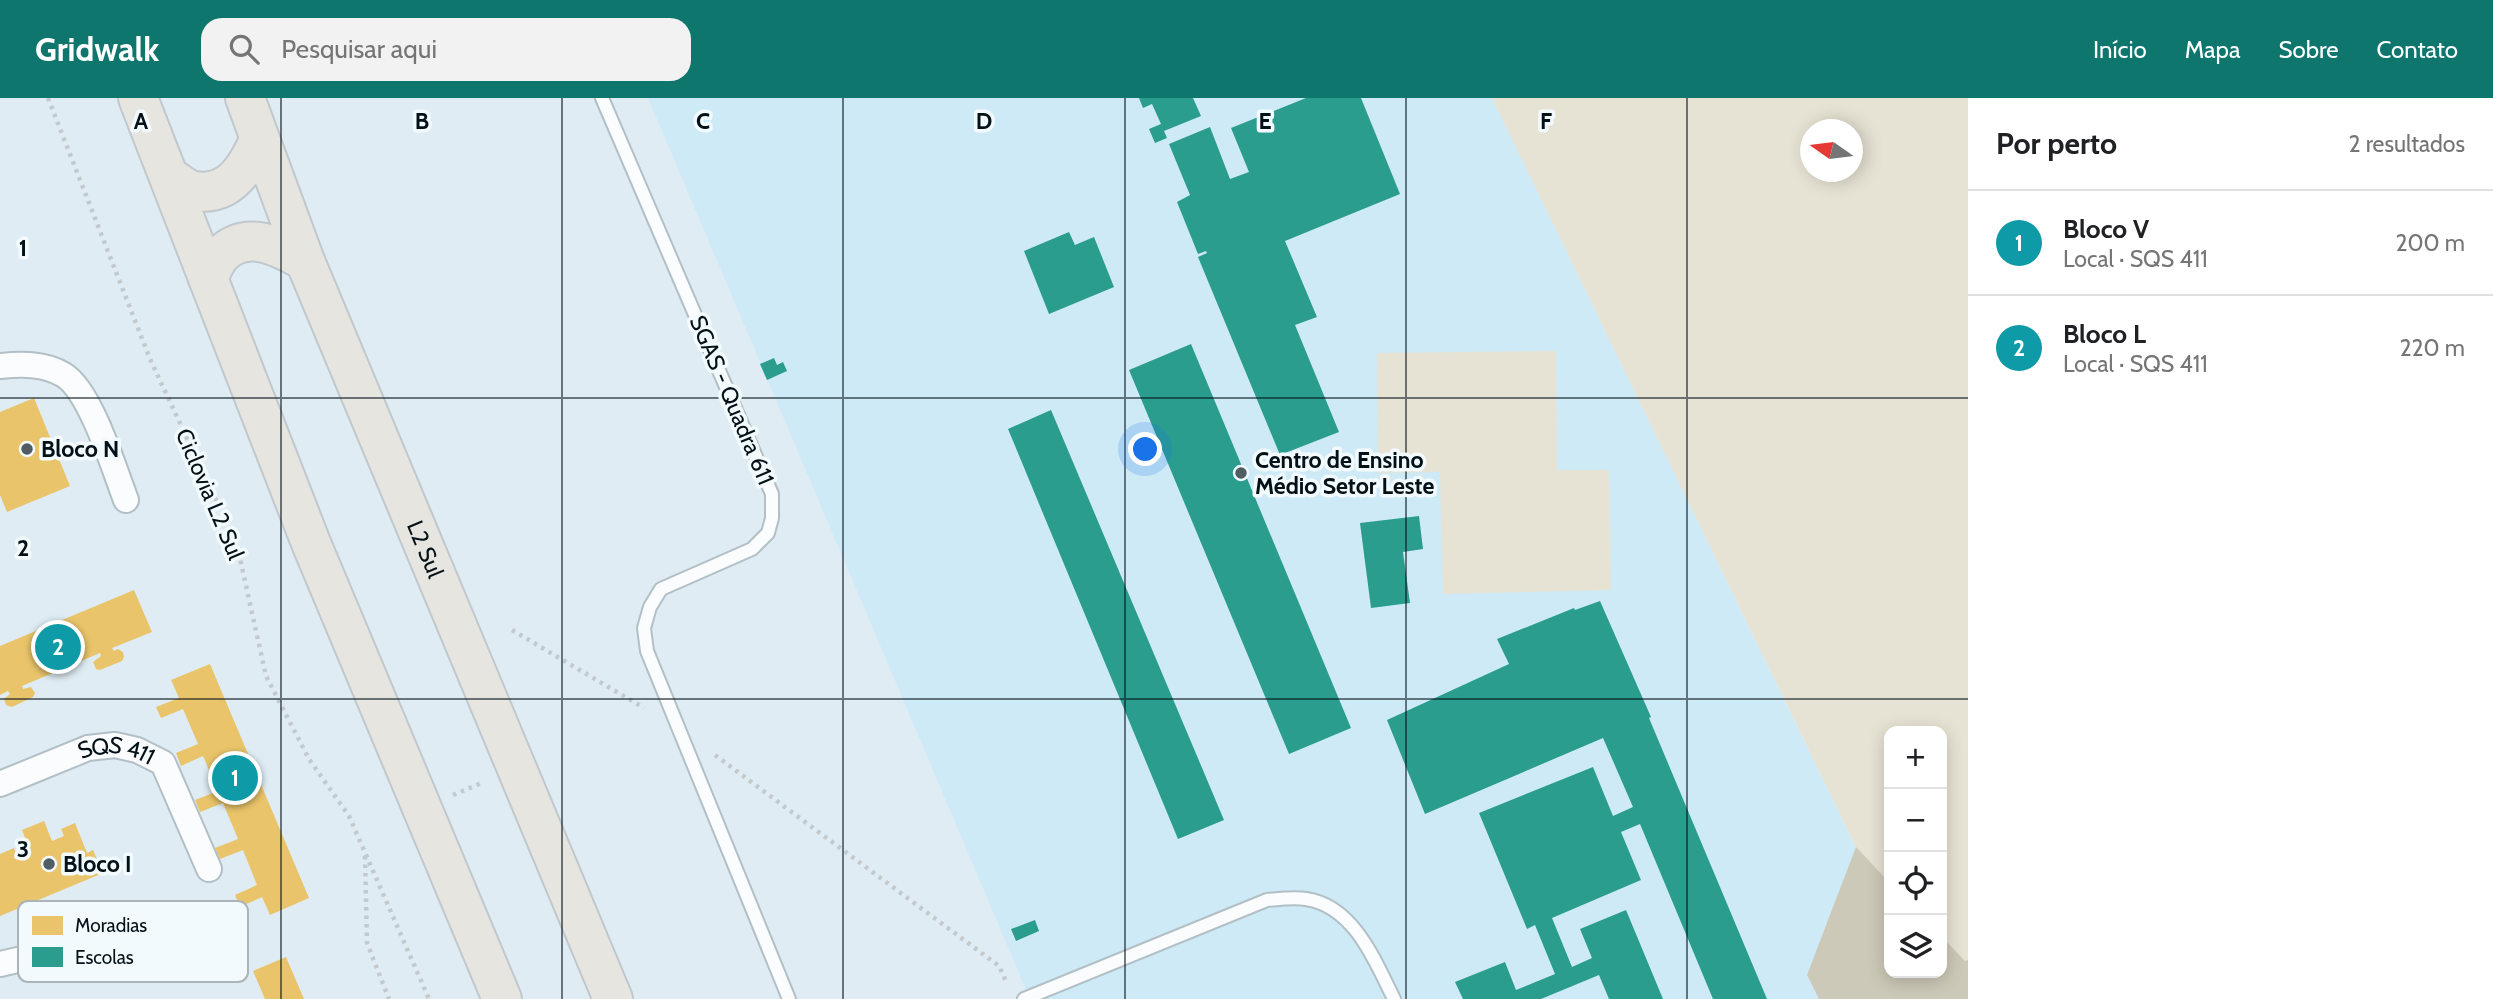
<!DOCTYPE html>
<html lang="pt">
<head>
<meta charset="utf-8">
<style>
	body { margin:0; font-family:Cabin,sans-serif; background:#f2f2f2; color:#202124 }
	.controls { position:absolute; right:21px; bottom:21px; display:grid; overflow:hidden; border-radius:14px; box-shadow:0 4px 18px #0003 }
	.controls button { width:63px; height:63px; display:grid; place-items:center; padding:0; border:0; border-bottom:2px solid #e0e0e0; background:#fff; color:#202124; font:35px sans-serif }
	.compass { position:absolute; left:1800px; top:21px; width:63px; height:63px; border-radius:50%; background:#fff; box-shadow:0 4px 18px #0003; rotate:284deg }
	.you { position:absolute; left:1146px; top:352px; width:24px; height:24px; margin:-18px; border:5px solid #fff; border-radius:50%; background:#1a73e8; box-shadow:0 0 0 10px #1a73e833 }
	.badge { display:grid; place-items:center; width:46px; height:46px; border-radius:50%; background:#0f766e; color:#fff; font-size:23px; font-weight:700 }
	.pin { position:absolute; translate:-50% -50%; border:4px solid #fff; box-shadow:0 2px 7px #0006 }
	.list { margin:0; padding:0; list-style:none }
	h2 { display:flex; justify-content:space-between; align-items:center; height:91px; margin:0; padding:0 28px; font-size:30px }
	h2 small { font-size:23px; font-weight:400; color:#757577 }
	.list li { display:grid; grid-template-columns:46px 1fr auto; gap:21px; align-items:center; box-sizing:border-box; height:105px; padding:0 28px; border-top:2px solid #e0e0e0 }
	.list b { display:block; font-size:26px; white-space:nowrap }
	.list p { margin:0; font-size:23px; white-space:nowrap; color:#757577 }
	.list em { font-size:23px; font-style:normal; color:#757577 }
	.icon { flex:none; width:38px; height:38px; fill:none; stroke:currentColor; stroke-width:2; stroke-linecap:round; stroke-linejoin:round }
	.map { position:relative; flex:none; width:1968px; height:901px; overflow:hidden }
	header { display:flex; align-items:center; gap:42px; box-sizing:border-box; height:98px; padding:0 35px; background:#0f766e; color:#fff }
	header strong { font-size:33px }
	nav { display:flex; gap:38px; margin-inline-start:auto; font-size:24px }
	.search { width:490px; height:63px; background:#f2f2f2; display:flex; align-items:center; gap:18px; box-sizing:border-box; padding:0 24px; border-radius:21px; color:#757577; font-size:26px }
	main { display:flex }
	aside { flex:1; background:#fff }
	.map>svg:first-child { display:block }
	.built { fill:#ceeaf7 }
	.green { fill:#e6e3d4; fill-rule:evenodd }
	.forest { fill:#cdc9b8 }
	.homes { fill:#e9c46a }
	.schools { fill:#2a9d8f }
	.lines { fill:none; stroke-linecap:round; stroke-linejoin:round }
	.lane-casing { stroke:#b2c0c6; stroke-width:16 }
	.street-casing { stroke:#b2c0c6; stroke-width:28 }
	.primary-casing { stroke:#c1c8cd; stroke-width:42 }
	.path { stroke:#c4cacc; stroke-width:4.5; stroke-dasharray:3.5 5; stroke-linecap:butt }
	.lane { stroke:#fafcfd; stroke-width:12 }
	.street { stroke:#fafcfd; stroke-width:24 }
	.primary { stroke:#e6e5e0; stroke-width:38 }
	.grid { fill:none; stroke:#031117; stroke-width:2; stroke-opacity:0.55 }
	.poi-dot { fill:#505e64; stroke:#f2fafe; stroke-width:2.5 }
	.labels { text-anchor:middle; stroke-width:7; stroke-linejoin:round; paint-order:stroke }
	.street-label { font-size:23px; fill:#031117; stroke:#f2fafe }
	.poi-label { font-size:23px; font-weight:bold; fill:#031117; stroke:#f2fafe; text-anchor:start }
	.key { fill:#f2fafe; stroke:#aab4b9; stroke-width:2 }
	.key-label { font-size:19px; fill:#031117 }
	.grid-label { font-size:23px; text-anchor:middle; font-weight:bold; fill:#031117; stroke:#f2fafe; stroke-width:7; stroke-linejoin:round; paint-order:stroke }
</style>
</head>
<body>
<header>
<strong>Gridwalk</strong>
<div class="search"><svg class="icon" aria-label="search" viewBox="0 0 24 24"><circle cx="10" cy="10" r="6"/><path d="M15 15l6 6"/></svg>Pesquisar aqui</div>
<nav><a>Início</a><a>Mapa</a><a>Sobre</a><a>Contato</a></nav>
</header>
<main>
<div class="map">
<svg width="1968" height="901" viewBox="0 0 1968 901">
	<rect width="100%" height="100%" fill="#dfecf3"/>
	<!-- built -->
	<path class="built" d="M648,0H1492L1889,818V875L1930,901H1030Z"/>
	<!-- green -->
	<path class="green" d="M1492,0H1968V862L1965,863L1942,839V633H1889V784L1856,749ZM1811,32H1853V74H1811Z
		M1556,253L1557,372H1609L1611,492L1443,496L1440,374L1378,375L1377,255Z"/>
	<!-- forest -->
	<path class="forest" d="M1856,749L1889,784V875H1942V839L1965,863L1968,862V901H1819L1807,877Z"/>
	<!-- homes -->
	<path class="homes" d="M34,300L70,388L7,414L0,397V314Z
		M134,492L152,534L112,550L114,553L118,551L123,554L124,559L122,563L100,572L96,571L93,564L101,558L100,555L22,588L23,591L31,589L35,595L33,599L12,609L6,607L4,601L10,596L8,593L0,597V548Z
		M210,566L309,800L270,817L262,799L240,809L235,797L257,787L243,752L220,761L215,750L238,741L223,705L200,714L195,702L218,693L203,658L181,668L176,655L198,646L183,611L161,620L156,609L179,600L171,582Z
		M44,723L52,743L64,738L61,731L75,725L87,755L93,752L103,775L0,818V756L14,750L17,757L30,752L22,732Z
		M286,859L304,901H265L253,873Z"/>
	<!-- schools -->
	<path class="schools" d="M1139,0H1193L1201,18L1164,33L1167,40L1155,45L1149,31L1161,26L1152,6L1143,10Z
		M1306,0H1361L1400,96L1285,143L1317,219L1295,227L1339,334L1280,357L1198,159L1207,155L1206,153L1198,156L1177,104L1190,97L1169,46L1210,29L1230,81L1249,74L1231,30Z
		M1069,134L1075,147L1094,139L1114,189L1049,216L1024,153Z
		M1191,246L1351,630L1289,656L1129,272Z
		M774,260L777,267L783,264L787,273L767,282L760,266Z
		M1051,312L1224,722L1178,741L1008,331Z
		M1419,418L1423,451L1403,454L1410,505L1371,510L1360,425Z
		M1600,503L1651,619L1649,620L1767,901H1713L1640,726L1621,734L1641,782L1552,820L1572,869L1592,860L1580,831L1626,812L1663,901H1609L1599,877L1541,901H1463L1455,884L1505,864L1516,892L1555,876L1535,827L1527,831L1479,715L1593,669L1613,718L1633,709L1603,640L1425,716L1387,622L1509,566L1497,541L1574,510L1575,512Z
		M1035,822L1039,833L1016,843L1011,831Z"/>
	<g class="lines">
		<!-- lane casing -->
		<g class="lane-casing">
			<path id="lane" d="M602,0L772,396V420L768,435L752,451L661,491L650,509L644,530L647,553L789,901
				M1024,901L1267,802C1279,801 1294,799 1306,801C1354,808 1375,863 1394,901"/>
		</g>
		<!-- street casing -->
		<g class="street-casing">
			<g id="street">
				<path d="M0,268C21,266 44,265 64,277C91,294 114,371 126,402"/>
				<path id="s1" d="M0,686L88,650L115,647L137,652L163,665L209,771"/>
				<path d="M0,866L86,846"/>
			</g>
		</g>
		<!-- primary casing -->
		<g class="primary-casing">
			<g id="primary">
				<path d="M138,0L311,445L502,901"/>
				<path id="s2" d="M245,0L305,163L613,901"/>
				<path d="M171,80C178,84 187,92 195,93C230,99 248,68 259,42"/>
				<path d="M208,180C212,172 216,162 222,156C248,131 280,149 305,163"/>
			</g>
		</g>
		<!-- path -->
		<path class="path" d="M48,0L150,261L228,428L241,465L266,578L309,661L349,718L429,901
			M512,532L644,610
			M715,657L999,868L1007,886
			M453,697L484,684
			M365,758L367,845L389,901"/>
		<!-- lane -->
		<use href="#lane" class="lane"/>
		<!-- street -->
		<use href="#street" class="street"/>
		<!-- primary -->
		<use href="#primary" class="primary"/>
	</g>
	<!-- grid -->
	<path class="grid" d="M281,0V901M562,0V901M843,0V901M1125,0V901M1406,0V901M1687,0V901M0,300H1968M0,601H1968"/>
	<!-- markers -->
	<g class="poi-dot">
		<circle cx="27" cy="351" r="7"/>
		<circle cx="1241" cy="375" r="7"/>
		<circle cx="49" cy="766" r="7"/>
	</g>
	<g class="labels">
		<!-- street labels -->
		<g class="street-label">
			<text transform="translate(732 302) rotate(67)" y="8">SGAS - Quadra 611</text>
			<text transform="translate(210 396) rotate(67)" y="8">Ciclovia L2 Sul</text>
			<text dy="8" stroke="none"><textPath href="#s2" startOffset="486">L2 Sul</textPath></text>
			<text dy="8" stroke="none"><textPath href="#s1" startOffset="124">SQS 411</textPath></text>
		</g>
		<!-- poi labels -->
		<g class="poi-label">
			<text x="41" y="359">Bloco N</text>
			<text x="1255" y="370">Centro de Ensino<tspan x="1255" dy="26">Médio Setor Leste</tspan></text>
			<text x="63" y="774">Bloco I</text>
		</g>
	</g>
	<!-- legend -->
	<rect x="18" y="803" width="230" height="81" rx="10" class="key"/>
	<rect x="32" y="818" width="31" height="19" fill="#e9c46a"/>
	<rect x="32" y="849" width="31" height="20" fill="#2a9d8f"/>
	<g class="key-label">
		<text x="75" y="834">Moradias</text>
		<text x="75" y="866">Escolas</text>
	</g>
	<g class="grid-label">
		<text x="141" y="31">A</text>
		<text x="422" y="31">B</text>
		<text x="703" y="31">C</text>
		<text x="984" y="31">D</text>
		<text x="1265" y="31">E</text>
		<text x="1546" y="31">F</text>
		<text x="23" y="158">1</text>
		<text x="23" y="458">2</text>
		<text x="23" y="759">3</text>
	</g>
</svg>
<div class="controls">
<button>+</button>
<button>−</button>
<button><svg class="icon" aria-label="locate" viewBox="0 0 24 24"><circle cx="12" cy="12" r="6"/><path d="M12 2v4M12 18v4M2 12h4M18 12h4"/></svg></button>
<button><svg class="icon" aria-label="layers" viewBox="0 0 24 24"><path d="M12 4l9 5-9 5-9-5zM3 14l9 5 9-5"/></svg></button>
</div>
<svg class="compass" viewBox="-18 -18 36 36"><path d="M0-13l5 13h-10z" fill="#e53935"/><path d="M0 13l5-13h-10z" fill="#757577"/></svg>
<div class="you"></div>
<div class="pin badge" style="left:235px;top:680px;background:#0f9aa8">1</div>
<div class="pin badge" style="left:58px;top:549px;background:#0f9aa8">2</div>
</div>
<aside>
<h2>Por perto<small>2 resultados</small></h2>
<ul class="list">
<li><span class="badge" style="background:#0f9aa8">1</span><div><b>Bloco V</b><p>Local · SQS 411</p></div><em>200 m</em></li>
<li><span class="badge" style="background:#0f9aa8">2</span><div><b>Bloco L</b><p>Local · SQS 411</p></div><em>220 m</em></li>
</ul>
</aside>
</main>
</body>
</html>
